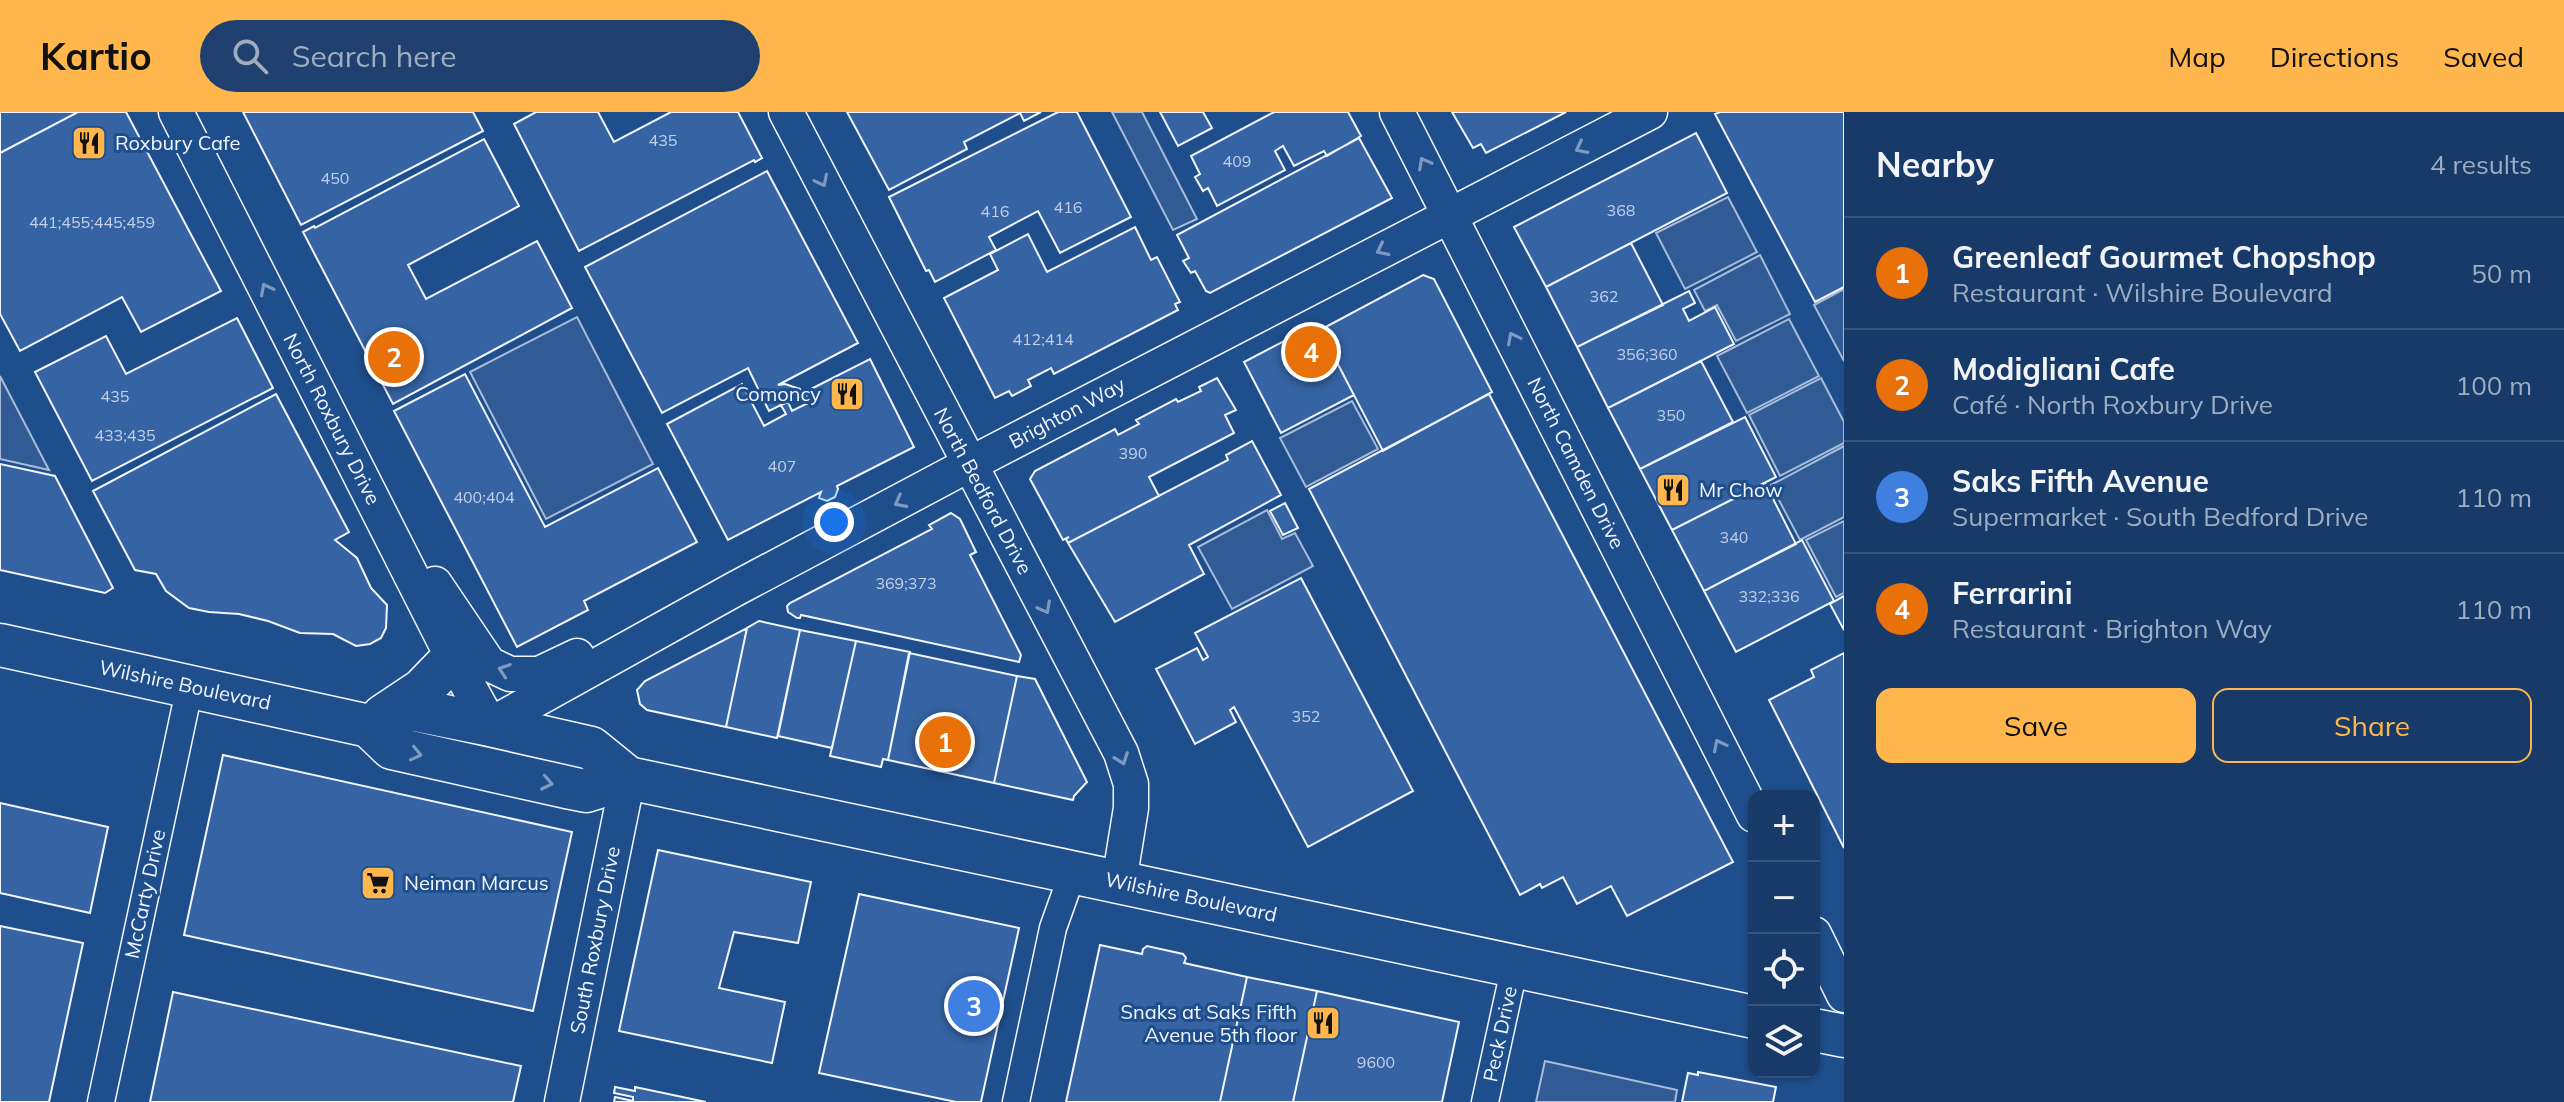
<!DOCTYPE html>
<html lang="en">
<head>
<meta charset="utf-8">
<style>
	body { margin:0; font-family:Mulish,sans-serif; background:#20416f; color:#f1f3f6 }
	.controls { position:absolute; right:24px; bottom:24px; display:grid; overflow:hidden; border-radius:16px; box-shadow:0 2px 6px #0004 }
	.controls button { width:72px; height:72px; display:grid; place-items:center; padding:0; border:0; border-bottom:2px solid #36547d; background:#173a69; color:#f1f3f6; font:40px sans-serif }
	.you { position:absolute; left:834px; top:410px; width:28px; height:28px; margin:-20px; border:6px solid #fff; border-radius:50%; background:#1a73e8; box-shadow:0 0 0 12px #1a73e833 }
	.badge { display:grid; place-items:center; width:52px; height:52px; border-radius:50%; background:#ffb74d; color:#fff; font-size:26px; font-weight:700 }
	.pin { position:absolute; translate:-50% -50%; border:4px solid #fff; box-shadow:0 2px 8px #0006 }
	.list { margin:0; padding:0; list-style:none }
	h2 { display:flex; justify-content:space-between; align-items:center; height:104px; margin:0; padding:0 32px; font-size:34px }
	h2 small { font-size:26px; font-weight:400; color:#9eadc0 }
	.list li { display:grid; grid-template-columns:52px 1fr auto; gap:24px; align-items:center; box-sizing:border-box; height:112px; padding:0 32px; border-top:2px solid #36547d }
	.list b { display:block; font-size:30px; white-space:nowrap }
	.list p { margin:0; font-size:26px; white-space:nowrap; color:#9eadc0 }
	.list em { font-size:26px; font-style:normal; color:#9eadc0 }
	.actions { display:flex; gap:16px; padding:24px 32px }
	.actions a { flex:1; padding:18px 0; border:2px solid #ffb74d; border-radius:16px; text-align:center; font-size:28px; color:#ffb74d }
	.actions .main { background:#ffb74d; color:#111 }
	.icon { flex:none; width:44px; height:44px; fill:none; stroke:currentColor; stroke-width:2; stroke-linecap:round; stroke-linejoin:round }
	.map { position:relative; flex:none; width:1844px; height:990px; overflow:hidden }
	header { display:flex; align-items:center; gap:48px; box-sizing:border-box; height:112px; padding:0 40px; background:#ffb74d; color:#111 }
	header strong { font-size:38px }
	nav { display:flex; gap:44px; margin-inline-start:auto; font-size:28px }
	.search { width:560px; height:72px; background:#20416f; display:flex; align-items:center; gap:20px; box-sizing:border-box; padding:0 28px; border-radius:44px; color:#9eadc0; font-size:30px }
	main { display:flex }
	aside { flex:1; background:#173a69 }
	.map>svg:first-child { display:block }
	.built { fill:#305b95; stroke:#a8bbd7; stroke-width:2 }
	.building { fill:#3563a3; stroke:#f2f6ff; stroke-width:2 }
	.lines { fill:none; stroke-linecap:round; stroke-linejoin:round }
	.minor-casing { stroke:#f2f6ff; stroke-width:29 }
	.tertiary-casing { stroke:#f2f6ff; stroke-width:37 }
	.primary-casing { stroke:#f2f6ff; stroke-width:45 }
	.minor { stroke:#1f4e8c; stroke-width:26 }
	.tertiary { stroke:#1f4e8c; stroke-width:34 }
	.primary { stroke:#1f4e8c; stroke-width:42 }
	.oneway { stroke:#7e9ac0 }
	.labels { text-anchor:middle; stroke-width:6; stroke-linejoin:round; paint-order:stroke }
	.number-label { font-size:16px; fill:#c3d1e8 }
	.poi-label { font-size:20px; fill:#f2f6ff; stroke:#1f4e8c; text-anchor:start }
	.street-label { font-size:20px; fill:#f2f6ff; stroke:#1f4e8c }
</style>
</head>
<body>
<header>
<strong>Kartio</strong>
<div class="search"><svg class="icon" aria-label="search" viewBox="0 0 24 24"><circle cx="10" cy="10" r="6"/><path d="M15 15l6 6"/></svg>Search here</div>
<nav><a>Map</a><a>Directions</a><a>Saved</a></nav>
</header>
<main>
<div class="map">
<svg width="1844" height="990" viewBox="0 0 1844 990">
	<rect width="100%" height="100%" fill="#1f4e8c"/>
	<!-- built -->
	<path class="built" d="M1112,0H1142L1197,107L1173,118Z
		M1728,85L1757,140L1685,177L1656,121Z
		M1760,143L1790,202L1736,229L1717,193L1705,199L1694,178Z
		M1844,177V249L1814,193Z
		M577,205L653,352L546,407L470,260Z
		M1789,207L1819,264L1747,301L1717,244Z
		M0,264L49,358L0,347Z
		M1821,266L1844,310V331L1780,364L1749,303Z
		M1352,289L1378,337L1306,375L1280,326Z
		M1844,334V405L1800,428L1771,373Z
		M1267,398L1282,427L1295,421L1313,454L1232,497L1198,435Z
		M1844,409V481L1836,485L1806,428Z
		M1545,949L1677,978L1675,990H1536Z"/>
	<!-- building -->
	<path class="building" d="M0,0H78L0,41Z
		M78,0H126L221,179L141,220L122,185L20,239L0,202V41Z
		M243,0H473L483,19L301,113Z
		M536,0H598L614,30L671,0H738L762,46L755,50L754,48L579,139L514,12Z
		M847,0H1041L1024,9L1020,1L964,30L967,37L889,78Z
		M1058,0H1077L1131,105L1060,141L1038,99L989,125L996,138L935,170L929,158L926,159L889,85Z
		M1160,0H1203L1212,16L1178,34Z
		M1274,0H1348L1361,24L1327,44L1324,39L1294,54L1283,34L1275,39L1285,58L1217,94L1208,76L1203,79L1195,65L1200,62L1191,44Z
		M1452,0H1566L1486,41L1481,32L1473,36Z
		M1720,0H1844V175L1815,190L1715,2Z
		M1696,21L1727,81L1546,175L1514,115Z
		M1359,26L1392,86L1210,181L1206,179L1195,159L1191,161L1183,149L1189,146L1177,123Z
		M484,27L519,94L408,153L426,187L537,129L572,196L393,292L303,120L314,114L315,116Z
		M767,59L858,231L778,273L785,272L800,277L799,284L769,299L748,256L662,301L585,155Z
		M1135,115L1151,148L1157,145L1180,190L1175,192L1178,198L1054,262L1051,256L1028,268L1031,274L1012,284L1009,279L995,286L944,186L998,158L990,142L1028,122L1047,160Z
		M1631,131L1663,193L1577,235L1546,175Z
		M1423,163L1434,167L1492,280L1383,339L1320,218Z
		M1689,179L1695,191L1683,197L1689,209L1715,195L1734,232L1608,296L1577,235Z
		M237,206L273,276L92,369L35,260L106,224L126,262Z
		M1317,212L1354,283L1281,321L1244,250Z
		M870,247L914,335L837,374L838,377L835,385L827,389L819,386L821,380L728,428L667,312L742,272L764,314L786,302L781,293L788,290L792,299L810,290L805,280Z
		M1701,249L1733,310L1640,357L1608,296Z
		M465,262L545,415L658,356L697,430L584,489L588,498L517,535L394,299Z
		M1217,266L1236,298L1225,303L1234,321L1149,365L1159,384L1068,431L1066,427L1069,425L1063,428L1030,367L1035,359L1115,317L1118,323L1139,312L1136,308L1176,287L1178,290L1201,279L1199,275Z
		M276,282L349,420L335,428L357,446L371,476L387,493L386,516L381,526L370,532L356,534L333,522L300,521L268,509L239,502L209,500L189,496L166,479L156,462L135,458L93,379Z
		M1489,282L1733,750L1627,804L1611,774L1577,792L1563,765L1542,776L1540,772L1520,783L1309,377Z
		M1745,305L1776,365L1672,418L1640,357Z
		M1252,329L1281,383L1189,433L1204,462L1115,510L1068,431L1228,348L1226,343Z
		M0,352L55,364L113,476L105,481L0,458Z
		M1765,371L1796,432L1704,479L1672,418Z
		M1285,391L1298,416L1283,423L1270,399Z
		M951,401L960,407L976,440L970,443L1021,543L1019,550L801,503L800,506H797L788,500L787,494L790,491L932,417L929,413Z
		M1802,428L1834,489L1736,540L1704,479Z
		M1301,466L1413,679L1308,735L1234,595L1230,598L1236,610L1195,632L1156,557L1197,536L1203,548L1208,545L1195,521Z
		M1844,484V518L1830,492Z
		M759,509L800,518L777,626L726,615L747,516Z
		M747,516L726,615L647,598L640,592L637,578L645,569Z
		M800,518L856,529L832,636L778,624Z
		M856,529L910,540L888,648L883,647L881,655L830,644Z
		M909,541L1017,564L994,671L888,648Z
		M1844,541V736L1769,588L1814,565L1811,558Z
		M1017,564L1035,567L1087,670L1074,684L1073,688L994,671Z
		M223,643L572,720L533,899L184,823Z
		M0,691L108,715L90,801L0,781Z
		M658,738L811,770L798,831L734,820L719,876L785,890L772,951L619,919Z
		M859,782L1019,816L981,990H956L819,961Z
		M0,814L83,831L49,990H0Z
		M1100,833L1142,842L1143,837L1147,834L1183,842L1186,846L1184,851L1247,865L1220,990H1066Z
		M1247,865L1317,879L1293,990H1220Z
		M1317,879L1459,910L1442,990H1293Z
		M173,880L521,954L513,990H150Z
		M1698,960L1776,975L1773,990H1682L1688,961L1698,963Z
		M615,975L635,979V975L706,990H614L615,985L633,989V985L614,981Z"/>
	<g class="lines">
		<!-- minor casing -->
		<g class="minor-casing">
			<path id="minor" d="M101,990L190,574
				M1016,990L1053,816L1073,760
				M1485,990L1515,853"/>
		</g>
		<!-- tertiary casing -->
		<g class="tertiary-casing">
			<path id="tertiary" d="M176,0L453,546L490,613L735,477L968,353L1650,0
				M786,0L1121,641L1131,672V696L1119,770
				M1397,0L1754,703
				M435,472L489,552L510,562H539L577,544
				M1814,822L1844,883
				M562,990L628,666"/>
		</g>
		<!-- primary casing -->
		<g class="primary-casing">
			<path id="primary" d="M0,533L369,614L392,636L571,676L586,679L628,666L1754,905
				M383,604L422,578L453,546
				M369,614L410,597L490,613L591,636L628,666
				M1814,918L1844,924"/>
		</g>
		<!-- minor -->
		<use href="#minor" class="minor"/>
		<!-- tertiary -->
		<use href="#tertiary" class="tertiary"/>
		<!-- primary -->
		<use href="#primary" class="primary"/>
	</g>
	<!-- one-way arrows -->
	<defs><path id="oneway-chevron" d="M-2-3.5L2.5 0L-2 3.5" fill="none" stroke-width="1.6" stroke-linecap="round" stroke-linejoin="round" transform="scale(2)"/></defs>
	<g class="oneway">
		<use href="#oneway-chevron" transform="translate(1581 36) rotate(153)"/>
		<use href="#oneway-chevron" transform="translate(1424 51) rotate(-118)"/>
		<use href="#oneway-chevron" transform="translate(822 69) rotate(63)"/>
		<use href="#oneway-chevron" transform="translate(1382 138) rotate(153)"/>
		<use href="#oneway-chevron" transform="translate(266 177) rotate(-117)"/>
		<use href="#oneway-chevron" transform="translate(1513 226) rotate(-117)"/>
		<use href="#oneway-chevron" transform="translate(900 390) rotate(152)"/>
		<use href="#oneway-chevron" transform="translate(1045 496) rotate(62)"/>
		<use href="#oneway-chevron" transform="translate(504 558) rotate(-161)"/>
		<use href="#oneway-chevron" transform="translate(1719 633) rotate(-117)"/>
		<use href="#oneway-chevron" transform="translate(416 642) rotate(13)"/>
		<use href="#oneway-chevron" transform="translate(1122 647) rotate(70)"/>
		<use href="#oneway-chevron" transform="translate(547 671) rotate(12)"/>
	</g>
	<!-- icons -->
	<defs>
		<g id="restaurant-square" transform="scale(1.8)"><rect x="-9" y="-9" width="18" height="18" rx="4" fill="#ffb74d" stroke="#1f4e8c"/><path d="M-5-6h1v4h1v-4h1v4h1v-4h1v5L-1.5 .5V6h-2V.5L-5-1ZM5-6V6H3V1.5H1.5Q1.5-4 5-6Z" fill="#111"/></g>
		<g id="supermarket-square" transform="scale(1.8)"><rect x="-9" y="-9" width="18" height="18" rx="4" fill="#ffb74d" stroke="#1f4e8c"/><path d="M-6-5.5h2.5l.6 2H6L4.5 2H-2.5L-4.4-4H-6ZM-1.5 3.2a1.3 1.3 0 1 0 .1 0ZM3 3.2a1.3 1.3 0 1 0 .1 0Z" fill="#111"/></g>
	</defs>
	<g fill-rule="evenodd">
		<use href="#restaurant-square" x="89" y="31"/>
		<use href="#restaurant-square" x="847" y="282"/>
		<use href="#restaurant-square" x="1673" y="378"/>
		<use href="#supermarket-square" x="378" y="771"/>
		<use href="#restaurant-square" x="1323" y="911"/>
	</g>
	<g class="labels">
		<!-- number labels -->
		<g class="number-label">
			<text x="663" y="34">435</text>
			<text x="1237" y="55">409</text>
			<text x="335" y="72">450</text>
			<text x="1068" y="101">416</text>
			<text x="1621" y="104">368</text>
			<text x="995" y="105">416</text>
			<text x="92" y="116">441;455;445;459</text>
			<text x="1604" y="190">362</text>
			<text x="1043" y="233">412;414</text>
			<text x="1647" y="248">356;360</text>
			<text x="115" y="290">435</text>
			<text x="1671" y="309">350</text>
			<text x="125" y="329">433;435</text>
			<text x="1133" y="347">390</text>
			<text x="782" y="360">407</text>
			<text x="484" y="391">400;404</text>
			<text x="1734" y="431">340</text>
			<text x="906" y="477">369;373</text>
			<text x="1769" y="490">332;336</text>
			<text x="1306" y="610">352</text>
			<text x="1376" y="956">9600</text>
		</g>
		<!-- poi labels -->
		<g class="poi-label">
			<text x="115" y="38">Roxbury Cafe</text>
			<text x="821" y="289" text-anchor="end">Comoncy</text>
			<text x="1699" y="385">Mr Chow</text>
			<text x="404" y="778">Neiman Marcus</text>
			<text x="1297" y="907" text-anchor="end">Snaks at Saks Fifth<tspan x="1297" dy="23">Avenue 5th floor</tspan></text>
		</g>
		<!-- street labels -->
		<g class="street-label">
			<text transform="translate(1067 301) rotate(-28)" y="7">Brighton Way</text>
			<text transform="translate(332 307) rotate(63)" y="7">North Roxbury Drive</text>
			<text transform="translate(1576 351) rotate(63)" y="7">North Camden Drive</text>
			<text transform="translate(983 379) rotate(62)" y="7">North Bedford Drive</text>
			<text transform="translate(185 573) rotate(12)" y="7">Wilshire Boulevard</text>
			<text transform="translate(145 782) rotate(-78)" y="7">McCarty Drive</text>
			<text transform="translate(1191 785) rotate(12)" y="7">Wilshire Boulevard</text>
			<text transform="translate(595 828) rotate(-79)" y="7">South Roxbury Drive</text>
			<text transform="translate(1500 922) rotate(-78)" y="7">Peck Drive</text>
		</g>
	</g>
</svg>
<div class="controls">
<button>+</button>
<button>−</button>
<button><svg class="icon" aria-label="locate" viewBox="0 0 24 24"><circle cx="12" cy="12" r="6"/><path d="M12 2v4M12 18v4M2 12h4M18 12h4"/></svg></button>
<button><svg class="icon" aria-label="layers" viewBox="0 0 24 24"><path d="M12 4l9 5-9 5-9-5zM3 14l9 5 9-5"/></svg></button>
</div>
<div class="you"></div>
<div class="pin badge" style="left:945px;top:630px;background:#e8710a">1</div>
<div class="pin badge" style="left:394px;top:245px;background:#e8710a">2</div>
<div class="pin badge" style="left:974px;top:894px;background:#3f7fe0">3</div>
<div class="pin badge" style="left:1311px;top:240px;background:#e8710a">4</div>
</div>
<aside>
<h2>Nearby<small>4 results</small></h2>
<ul class="list">
<li><span class="badge" style="background:#e8710a">1</span><div><b>Greenleaf Gourmet Chopshop</b><p>Restaurant · Wilshire Boulevard</p></div><em>50 m</em></li>
<li><span class="badge" style="background:#e8710a">2</span><div><b>Modigliani Cafe</b><p>Café · North Roxbury Drive</p></div><em>100 m</em></li>
<li><span class="badge" style="background:#3f7fe0">3</span><div><b>Saks Fifth Avenue</b><p>Supermarket · South Bedford Drive</p></div><em>110 m</em></li>
<li><span class="badge" style="background:#e8710a">4</span><div><b>Ferrarini</b><p>Restaurant · Brighton Way</p></div><em>110 m</em></li>
</ul>
<div class="actions"><a class="main">Save</a><a>Share</a></div>
</aside>
</main>
</body>
</html>
